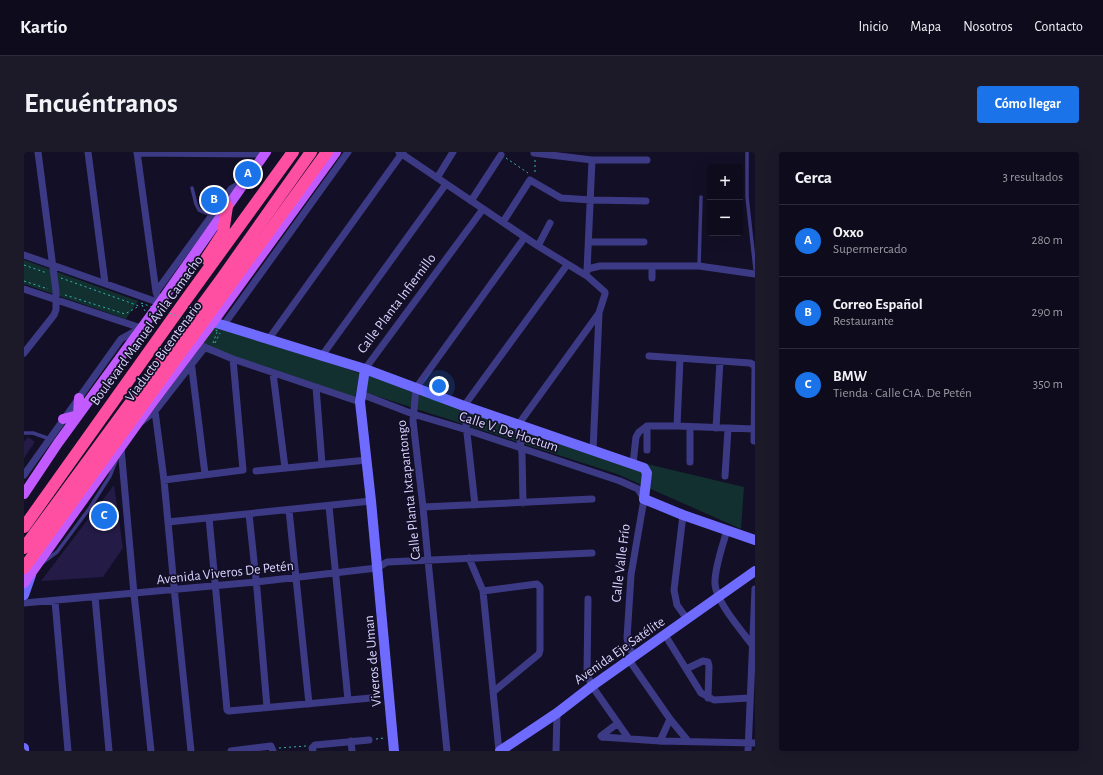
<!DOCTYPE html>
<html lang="es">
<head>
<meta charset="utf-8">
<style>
	body { margin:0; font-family:"Alegreya Sans",sans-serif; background:#1c1929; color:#f1f3f6 }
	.controls { position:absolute; right:12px; top:12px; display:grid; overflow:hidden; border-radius:4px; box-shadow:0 4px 16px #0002 }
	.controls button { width:36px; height:36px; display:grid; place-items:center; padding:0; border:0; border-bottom:1px solid #2e2b3b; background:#0e0b1c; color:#f1f3f6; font:20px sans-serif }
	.you { position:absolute; left:415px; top:234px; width:14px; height:14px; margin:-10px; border:3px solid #fff; border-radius:50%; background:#1a73e8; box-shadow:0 0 0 6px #1a73e833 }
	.badge { display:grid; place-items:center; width:26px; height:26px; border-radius:50%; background:#1a73e8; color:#fff; font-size:13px; font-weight:700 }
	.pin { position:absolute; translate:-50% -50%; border:2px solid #fff; box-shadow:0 1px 4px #0006 }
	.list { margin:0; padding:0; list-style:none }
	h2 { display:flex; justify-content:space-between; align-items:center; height:52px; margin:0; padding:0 16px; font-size:17px }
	h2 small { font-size:13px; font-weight:400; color:#9b9ba3 }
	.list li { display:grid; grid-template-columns:26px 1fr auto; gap:12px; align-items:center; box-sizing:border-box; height:72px; padding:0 16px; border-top:1px solid #2e2b3b }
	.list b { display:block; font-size:15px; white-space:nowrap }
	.list p { margin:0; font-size:13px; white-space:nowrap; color:#9b9ba3 }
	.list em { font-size:13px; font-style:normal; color:#9b9ba3 }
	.map { position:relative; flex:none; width:731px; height:599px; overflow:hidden; border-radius:4px }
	header { display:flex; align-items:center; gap:24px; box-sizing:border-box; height:56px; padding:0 20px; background:#0e0b1c; border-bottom:1px solid #2e2b3b }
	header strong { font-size:19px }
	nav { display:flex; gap:22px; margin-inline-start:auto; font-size:14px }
	.intro { display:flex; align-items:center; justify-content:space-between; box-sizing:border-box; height:96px; padding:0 24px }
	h1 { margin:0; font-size:28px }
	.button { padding:10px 18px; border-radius:4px; background:#1a73e8; color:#fff; font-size:14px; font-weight:700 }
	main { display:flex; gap:24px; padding:0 24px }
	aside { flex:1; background:#0e0b1c; border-radius:4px; box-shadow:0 4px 16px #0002 }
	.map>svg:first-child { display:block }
	.green { fill:#12302f }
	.building { fill:#241b47 }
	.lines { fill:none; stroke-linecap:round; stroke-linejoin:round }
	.path { stroke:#2fb8b0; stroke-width:1; stroke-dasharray:2 3; stroke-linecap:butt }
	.lane { stroke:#3d3a85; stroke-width:3.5 }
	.street { stroke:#3d3a85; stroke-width:7 }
	.secondary { stroke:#6f6bff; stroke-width:10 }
	.primary { stroke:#c25bff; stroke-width:10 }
	.highway { stroke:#ff4fa3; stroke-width:12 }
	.path-bridge { stroke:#2fb8b0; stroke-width:1; stroke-dasharray:2 3; stroke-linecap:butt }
	.highway-bridge { stroke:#ff4fa3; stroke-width:12 }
	.labels { text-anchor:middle; stroke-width:3.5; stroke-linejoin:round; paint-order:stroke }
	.street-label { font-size:14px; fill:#d9d4ff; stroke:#130f26 }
</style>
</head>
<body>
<header>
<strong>Kartio</strong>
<nav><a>Inicio</a><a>Mapa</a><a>Nosotros</a><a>Contacto</a></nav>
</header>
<div class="intro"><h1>Encuéntranos</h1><a class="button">Cómo llegar</a></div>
<main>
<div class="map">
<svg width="731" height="599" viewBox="0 0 731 599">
	<rect width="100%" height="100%" fill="#130f26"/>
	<!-- green -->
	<path class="green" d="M0,108L114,149L102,167L0,132Z
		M189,170L335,221L331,248L169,196Z
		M343,218L589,304L720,335L717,377L593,322L340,240Z"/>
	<!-- building -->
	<path class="building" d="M4,285L11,290L0,306V290Z
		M90,333L99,396L79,425L17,429Z"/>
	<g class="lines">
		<!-- path -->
		<path class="path" d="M482,6L504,21
			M511,8V22
			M0,113L23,121
			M37,126L115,154L101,162L38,142
			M0,129L24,137
			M118,153L121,159
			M189,191L193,180
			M191,191L196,181
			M352,587L360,586
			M255,596L282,594"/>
		<!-- lane -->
		<path class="lane" d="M723,0V45L731,117
			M168,36L172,52L175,58L188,63
			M675,114L677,45
			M0,281H9L26,287
			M18,411L33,400L65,357L86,324L92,309"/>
		<!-- street -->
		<path class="street" d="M64,0L81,131
			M113,0L132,140
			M375,0L514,94L563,124L581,140V142L575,161L569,299
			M113,1L241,2
			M510,1L568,8H623
			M413,26L429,0
			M447,49L477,3
			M479,70L506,28L537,46L567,48L622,49
			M565,90H620
			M514,94L526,71
			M0,103L136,151
			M628,114V126
			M563,117L576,114H675L731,122
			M563,119L568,8
			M0,137L117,176
			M136,151L132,140L207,37L212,34H218
			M199,174L324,0
			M244,188L379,0
			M173,192L209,207L336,250
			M0,201L30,163L32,158V139L14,0
			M166,201L181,322
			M625,204L726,211L730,213L731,217
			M297,205L422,32
			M341,217L459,57
			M249,221L261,316
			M292,235L298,312
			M337,242L389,262L443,278L596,329L614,337L620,347L607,423L603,486L605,496L611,504
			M131,259L140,328L151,445L167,599
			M117,270L131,259L181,195
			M653,274L656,206
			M692,276L696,209
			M730,289L731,219
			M97,296L110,442L127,599
			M623,298V274
			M666,310V275
			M609,312L612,285L615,280L623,274H653L730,277
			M232,319L343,308
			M0,323L97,187L115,177
			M701,324L704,277
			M140,328L219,318L209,207
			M499,351L498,302L494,273L575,161
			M451,353L440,254L543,113
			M305,354L324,548
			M399,355L568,347
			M265,358L285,552
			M225,362L233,437L243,555
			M659,363L650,438L653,453L663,467
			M185,366L203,558L205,559L347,546
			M144,370L347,349
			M703,378C699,393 690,417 691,432C692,450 718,479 729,494
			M445,406L459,439L475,599
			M459,439L513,432L516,435V498L515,502L469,540
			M71,445L85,599
			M564,447L563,522L568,534L605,587
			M31,449L44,599
			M0,451L232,430L353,416L363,410L568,401
			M641,483L677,541L690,548L726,546
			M605,508L646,567L664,589
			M662,517L679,509L684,510L685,514L684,546
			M578,585L636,589L731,591
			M578,585L577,584L594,571
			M327,589L328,599
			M636,589L646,567
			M207,599L247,594L249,599
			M289,599L288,596L291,593L345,588
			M423,599L404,408L399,355L389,269L392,236L501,85
			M532,599L533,561
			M724,599L731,437"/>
		<!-- secondary -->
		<path class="secondary" d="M189,170L341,217L440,254L620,316L623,321L620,347L659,363L731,388
			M341,217L336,250L347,349L370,599
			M0,443L7,423
			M0,596V599
			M476,599L533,561L568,534L731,419"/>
		<!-- primary -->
		<path class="primary" d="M39,267L54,263L55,246
			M0,342L34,291L136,151L242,0
			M0,431L128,251L189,170L312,0"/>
		<!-- highway -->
		<path class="highway" d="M182,107L199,81L203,54
			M0,375L161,149L269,0
			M0,396L198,126L287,0
			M0,416L171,181"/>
		<!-- path-bridge -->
		<path class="path-bridge" d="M117,151L167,169
			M187,176L194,179"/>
		<!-- highway-bridge -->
		<path class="highway-bridge" d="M171,181L303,0"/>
	</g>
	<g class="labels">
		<!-- street labels -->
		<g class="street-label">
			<text transform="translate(372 151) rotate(-53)" y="5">Calle Planta Infiernillo</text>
			<text transform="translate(122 178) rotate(-54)" y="5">Boulevard Manuel Ávila Camacho</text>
			<text transform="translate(139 199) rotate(-54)" y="5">Viaducto Bicentenario</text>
			<text transform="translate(485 279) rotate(18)" y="5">Calle V. De Hoctum</text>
			<text transform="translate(384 338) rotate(-96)" y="5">Calle Planta Ixtapantongo</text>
			<text transform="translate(596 411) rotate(-83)" y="5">Calle Valle Frío</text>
			<text transform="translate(201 420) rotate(-6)" y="5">Avenida Viveros De Petén</text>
			<text transform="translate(595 498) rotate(-35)" y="5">Avenida Eje Satélite</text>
			<text transform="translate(348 509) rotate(-95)" y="5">Viveros de Uman</text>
		</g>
	</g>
</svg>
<div class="controls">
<button>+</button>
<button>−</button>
</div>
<div class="you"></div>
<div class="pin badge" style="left:224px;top:22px">A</div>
<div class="pin badge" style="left:190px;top:48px">B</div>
<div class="pin badge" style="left:80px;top:364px">C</div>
</div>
<aside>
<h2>Cerca<small>3 resultados</small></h2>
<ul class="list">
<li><span class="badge">A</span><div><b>Oxxo</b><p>Supermercado</p></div><em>280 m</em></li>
<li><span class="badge">B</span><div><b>Correo Español</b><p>Restaurante</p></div><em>290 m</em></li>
<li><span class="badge">C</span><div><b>BMW</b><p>Tienda · Calle C1A. De Petén</p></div><em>350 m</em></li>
</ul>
</aside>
</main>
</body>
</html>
